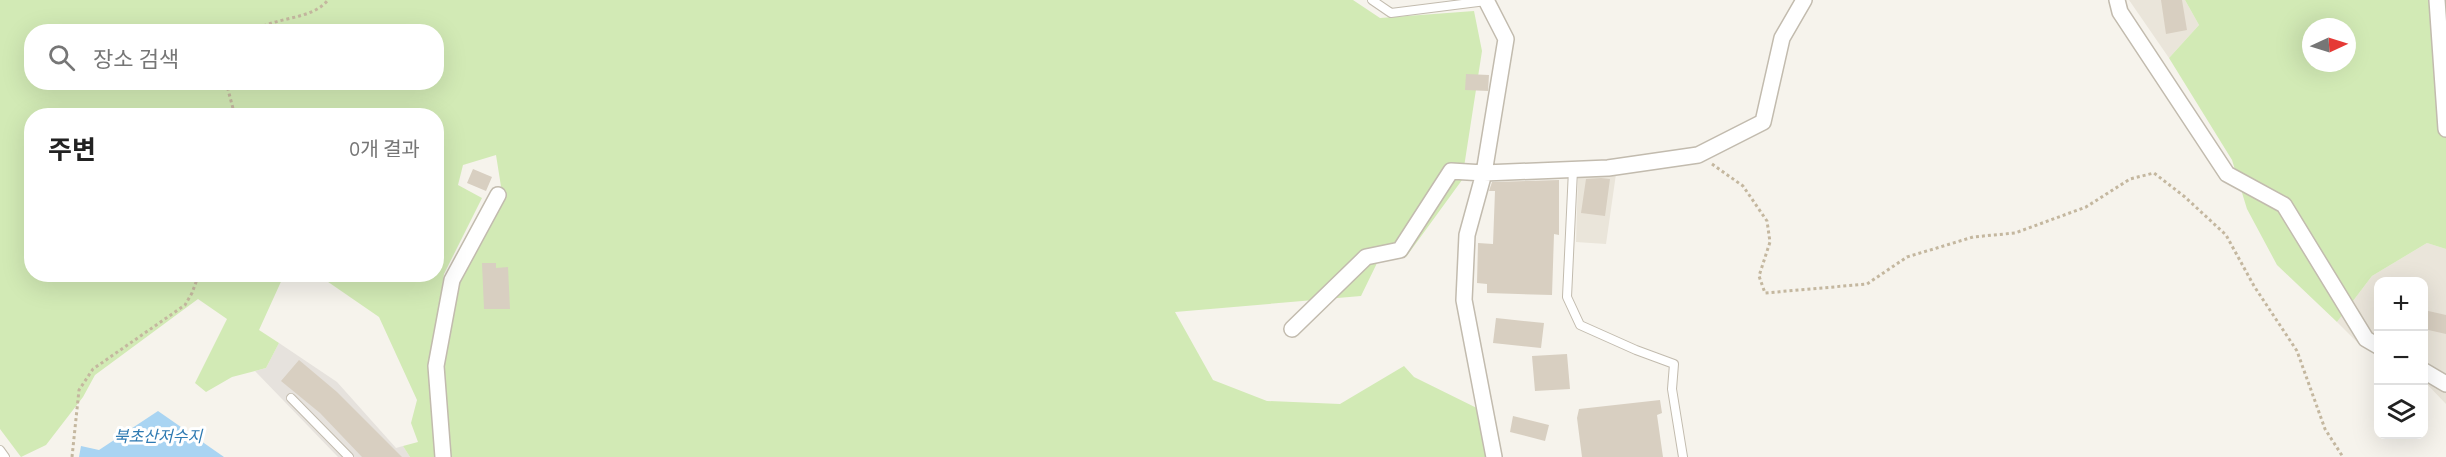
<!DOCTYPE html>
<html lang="ko">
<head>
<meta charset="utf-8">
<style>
	body { margin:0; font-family:Ubuntu,"Noto Sans KR",sans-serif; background:#f6f6f6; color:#222 }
	.controls { position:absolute; right:18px; bottom:18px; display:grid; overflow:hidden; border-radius:12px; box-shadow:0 6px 24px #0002 }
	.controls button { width:54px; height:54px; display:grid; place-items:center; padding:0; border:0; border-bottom:2px solid #e0e0e0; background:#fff; color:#222; font:30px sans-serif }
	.compass { position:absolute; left:2302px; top:18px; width:54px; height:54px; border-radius:50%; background:#fff; box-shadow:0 6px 24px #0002; rotate:86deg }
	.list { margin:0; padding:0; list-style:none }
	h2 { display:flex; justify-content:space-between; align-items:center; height:78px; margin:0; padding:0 24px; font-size:26px }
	h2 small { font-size:20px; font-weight:400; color:#767676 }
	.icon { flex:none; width:33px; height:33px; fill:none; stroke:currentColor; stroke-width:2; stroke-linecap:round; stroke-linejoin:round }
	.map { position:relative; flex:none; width:2446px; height:457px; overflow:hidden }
	.search { position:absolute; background:#fff; box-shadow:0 6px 24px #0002; left:24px; top:24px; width:420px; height:66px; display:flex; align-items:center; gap:15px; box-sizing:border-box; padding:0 21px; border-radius:24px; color:#767676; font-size:22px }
	.panel { position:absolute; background:#fff; box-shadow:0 6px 24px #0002; left:24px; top:108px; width:420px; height:174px; border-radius:24px }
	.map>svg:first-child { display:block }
	.residential { fill:#eae5da }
	.industrial { fill:#e6e2dd }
	.green { fill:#d2eab5; fill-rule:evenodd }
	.water { fill:#a9d4f2 }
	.building { fill:#d8cfc1 }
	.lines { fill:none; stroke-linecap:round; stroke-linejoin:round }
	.service-casing { stroke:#c2bbae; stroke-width:10 }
	.minor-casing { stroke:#c2bbae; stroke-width:18 }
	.path { stroke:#c4b79f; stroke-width:3; stroke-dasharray:3 3; stroke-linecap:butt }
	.service { stroke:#fff; stroke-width:8 }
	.minor { stroke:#fff; stroke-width:15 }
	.labels { text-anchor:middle; stroke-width:6; stroke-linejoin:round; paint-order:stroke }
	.water-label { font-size:16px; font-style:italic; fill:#2e7ab2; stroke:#fff }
</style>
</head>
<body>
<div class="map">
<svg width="2446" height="457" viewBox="0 0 2446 457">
	<rect width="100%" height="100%" fill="#f6f3ec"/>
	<!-- residential -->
	<path class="residential" d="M2129,0H2185L2199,25L2169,58Z
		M1616,174L1606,244L1576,242L1578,175Z
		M2427,243L2446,249V404L2424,381V282H2378V355L2359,344L2337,322L2372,276Z"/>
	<!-- industrial -->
	<path class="industrial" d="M279,343L337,382L396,448L403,446L410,457H338L255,371L266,368Z"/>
	<!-- green -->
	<path class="green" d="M0,0H1353L1380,18L1474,11L1482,51L1462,180L1406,257L1378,261L1361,296L1175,312L1213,380L1267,401L1340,404L1404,366L1414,377L1495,417L1502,457H449L443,365L457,284L503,199L496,155L463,165L458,185L482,198L444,274L429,375L435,457H410L403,446L418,442L411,423L417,400L379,317L318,275L436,274V116H32V274L284,275L259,330L279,343L266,368L232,377L206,392L195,383L227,319L198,299L95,375L83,397L46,445L21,457L0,429ZM32,32H436V82H32Z
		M2185,0H2446V249L2427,243L2372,276L2337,322L2277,265L2247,209L2232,160L2169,58L2199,25ZM2311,27H2347V63H2311Z"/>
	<!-- water -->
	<path class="water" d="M158,411L224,457H79L81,446L99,450Z"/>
	<!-- building -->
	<path class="building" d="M2161,0H2182L2187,30L2166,34Z
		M1466,74L1489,75L1488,91L1465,90Z
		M473,169L492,177L486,191L467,183Z
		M1601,178L1610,179L1605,216L1581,213L1586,179Z
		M1559,180V235L1554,234L1552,295L1487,293V284L1477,283L1478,243L1493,244L1495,191H1489L1492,182Z
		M482,263H496V268L508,267L510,309H484Z
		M2424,310L2446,315V334L2424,329Z
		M1496,318L1544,323L1541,348L1493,343Z
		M1567,354L1570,389L1535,391L1532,356Z
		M299,360L337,392L402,457H362L320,413L281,381Z
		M1660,400L1662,413L1657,415L1663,457H1582L1577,418L1579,409Z
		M1513,416L1549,425L1545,441L1510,432Z"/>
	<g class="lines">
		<!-- service casing -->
		<g class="service-casing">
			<path id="service" d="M1372,0L1391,13L1486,1
				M1573,170L1567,297L1580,325L1636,350L1674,364L1672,389L1683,457
				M291,398L349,457
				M0,450L5,457"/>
		</g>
		<!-- minor casing -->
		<g class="minor-casing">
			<path id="minor" d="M1486,0L1506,39L1484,173L1467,235L1464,300L1494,457
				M2117,0L2120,12L2227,174L2284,205L2366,339L2378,346
				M2437,0L2446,129
				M1292,329L1366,257L1400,250L1451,171L1484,173L1608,168L1698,155L1763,122L1782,38L1804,0
				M2424,371L2446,384
				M443,457L436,366L452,280L498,195"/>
		</g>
		<!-- path -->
		<path class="path" d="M253,32C274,16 311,21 328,0
			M226,82L235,116
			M1712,164L1743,186L1767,221L1770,242L1759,276L1765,293L1867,284L1907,257L1973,237L2015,233L2086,207L2130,179L2154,173L2185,197L2226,235L2254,286L2297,351L2325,429L2343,457
			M72,457L79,390L93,369L185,305L192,293L199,274"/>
		<!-- service -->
		<use href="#service" class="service"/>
		<!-- minor -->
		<use href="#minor" class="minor"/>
	</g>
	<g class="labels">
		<!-- water labels -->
		<g class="water-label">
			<text x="158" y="442">북초산저수지</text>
		</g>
	</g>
</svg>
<div class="controls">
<button>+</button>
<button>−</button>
<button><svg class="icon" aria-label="layers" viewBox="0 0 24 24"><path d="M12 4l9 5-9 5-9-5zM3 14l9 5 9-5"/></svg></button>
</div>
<svg class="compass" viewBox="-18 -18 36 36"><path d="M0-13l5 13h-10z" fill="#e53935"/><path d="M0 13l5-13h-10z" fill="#767676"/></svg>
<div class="search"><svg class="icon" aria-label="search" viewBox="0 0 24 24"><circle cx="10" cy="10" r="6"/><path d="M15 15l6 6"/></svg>장소 검색</div>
<section class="panel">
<h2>주변<small>0개 결과</small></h2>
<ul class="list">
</ul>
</section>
</div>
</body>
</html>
